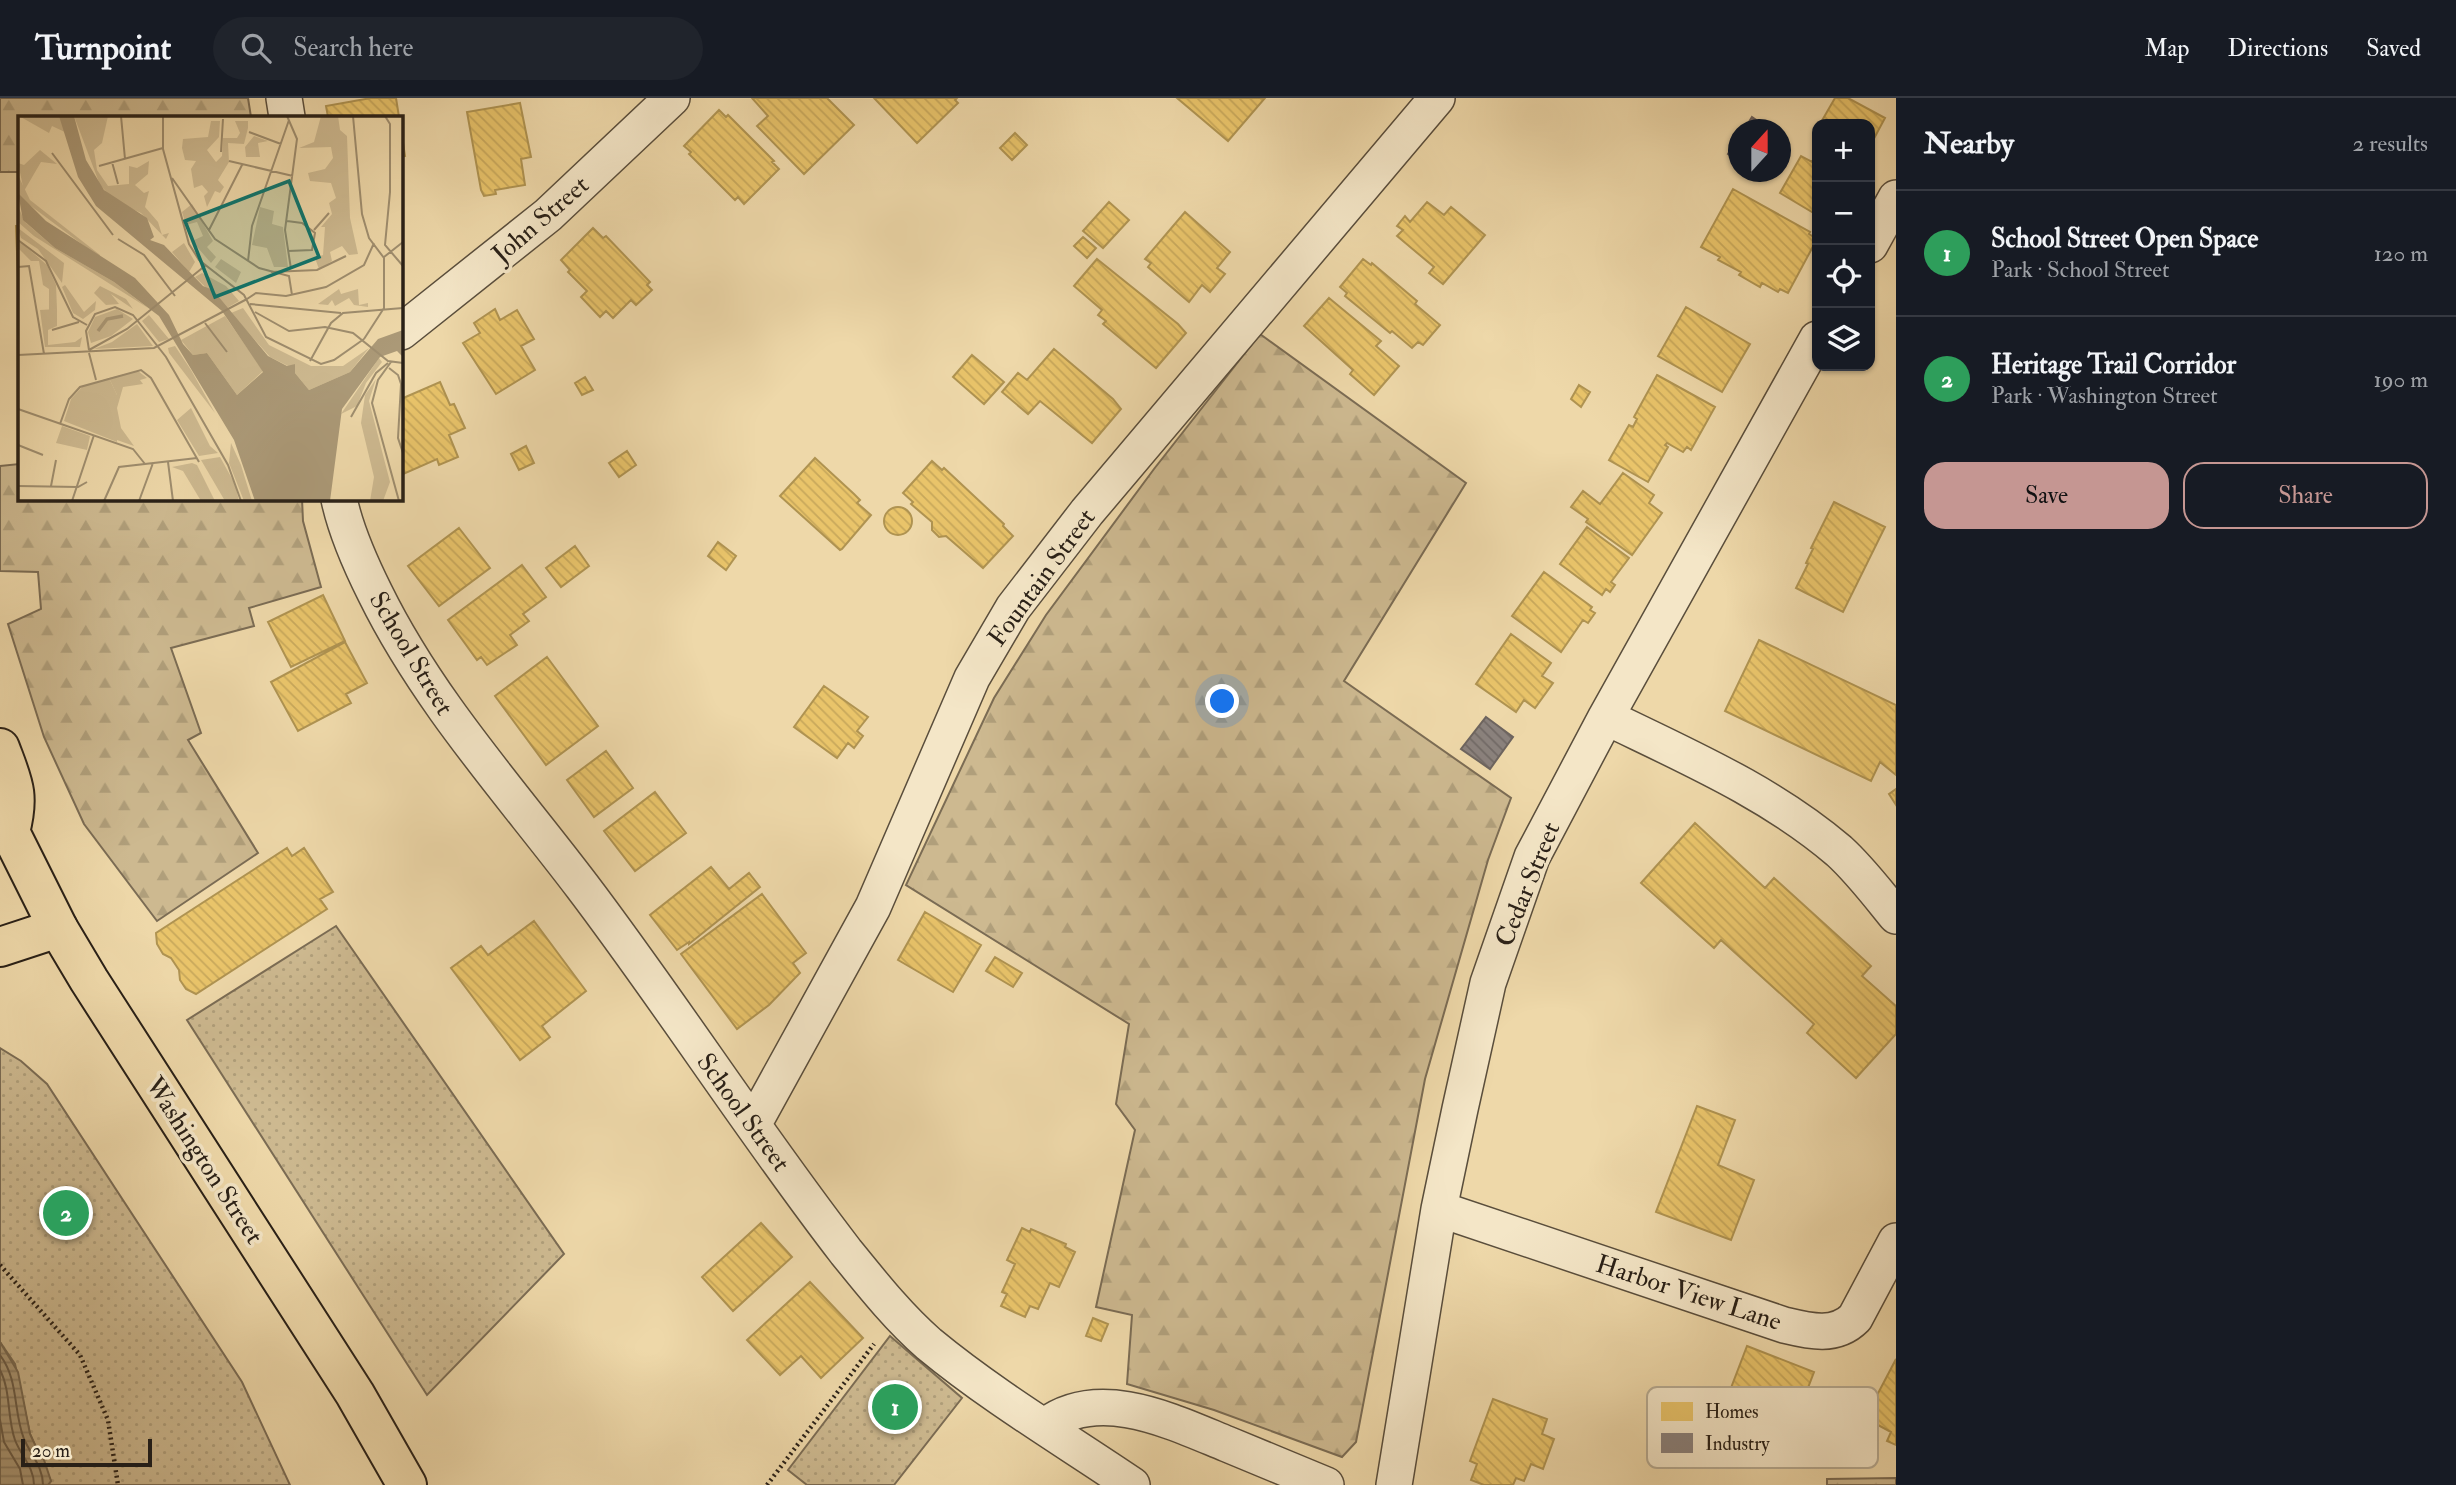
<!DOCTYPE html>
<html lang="en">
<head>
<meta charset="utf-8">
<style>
	body { margin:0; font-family:"IM FELL Double Pica",serif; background:#20242c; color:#f1f3f6 }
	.controls { position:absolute; right:21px; top:21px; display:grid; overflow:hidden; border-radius:14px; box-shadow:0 2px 5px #0004 }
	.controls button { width:63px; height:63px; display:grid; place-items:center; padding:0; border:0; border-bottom:2px solid #363941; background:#171b24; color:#f1f3f6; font:35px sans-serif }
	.compass { position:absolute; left:1728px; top:21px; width:63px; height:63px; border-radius:50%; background:#171b24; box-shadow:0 2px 5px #0004; rotate:21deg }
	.scale { position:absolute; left:21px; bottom:18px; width:131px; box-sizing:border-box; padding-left:7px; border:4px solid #292017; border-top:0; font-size:19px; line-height:24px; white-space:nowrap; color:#292017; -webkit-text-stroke:5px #f4e6c7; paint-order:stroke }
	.you { position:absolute; left:1223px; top:604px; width:24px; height:24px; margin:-18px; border:5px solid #fff; border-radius:50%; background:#1a73e8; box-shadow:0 0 0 10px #1a73e833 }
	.badge { display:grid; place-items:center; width:46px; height:46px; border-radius:50%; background:#c59692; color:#fff; font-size:23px; font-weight:700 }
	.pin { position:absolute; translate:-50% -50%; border:4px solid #fff; box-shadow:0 2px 7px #0006 }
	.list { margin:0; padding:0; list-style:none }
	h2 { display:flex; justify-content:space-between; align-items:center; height:91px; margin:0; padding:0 28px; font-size:30px }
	h2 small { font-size:23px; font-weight:400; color:#9ea1a6 }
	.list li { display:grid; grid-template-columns:46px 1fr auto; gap:21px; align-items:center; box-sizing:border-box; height:126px; padding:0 28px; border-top:2px solid #363941 }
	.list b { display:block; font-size:26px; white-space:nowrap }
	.list p { margin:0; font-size:23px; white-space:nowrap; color:#9ea1a6 }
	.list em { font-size:23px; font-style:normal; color:#9ea1a6 }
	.actions { display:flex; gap:14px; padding:21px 28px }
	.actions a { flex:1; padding:16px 0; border:2px solid #c59692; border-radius:21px; text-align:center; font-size:24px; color:#c59692 }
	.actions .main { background:#c59692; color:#111 }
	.icon { flex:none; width:38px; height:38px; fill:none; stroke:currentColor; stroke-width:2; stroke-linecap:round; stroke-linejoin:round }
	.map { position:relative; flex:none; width:1896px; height:1387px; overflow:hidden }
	header { display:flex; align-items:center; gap:42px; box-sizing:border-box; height:98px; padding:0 35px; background:#171b24; border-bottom:2px solid #363941 }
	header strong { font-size:33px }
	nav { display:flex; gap:38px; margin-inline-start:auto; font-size:24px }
	.search { width:490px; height:63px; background:#20242c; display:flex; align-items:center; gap:18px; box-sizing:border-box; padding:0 24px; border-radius:38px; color:#9ea1a6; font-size:26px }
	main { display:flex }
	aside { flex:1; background:#171b24 }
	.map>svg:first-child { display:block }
	.grass { fill:url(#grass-dots); stroke:#7b6c54; stroke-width:2 }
	.forest { fill:url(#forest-firs); stroke:#7b6c54; stroke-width:2 }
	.water { fill:url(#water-rules); stroke:#776951; stroke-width:2 }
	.homes { fill:url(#homes-back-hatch); stroke:#af9351; stroke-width:2 }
	.industry { fill:url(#industry-back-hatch); stroke:#6d645e; stroke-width:2 }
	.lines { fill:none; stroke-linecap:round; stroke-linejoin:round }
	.shore { stroke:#6a5c47; stroke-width:2 }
	.minor-casing { stroke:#5a4e3c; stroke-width:38 }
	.primary-casing { stroke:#292017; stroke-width:42 }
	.trunk-casing { stroke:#292017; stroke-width:42 }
	.path { stroke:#292017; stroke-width:4.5; stroke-dasharray:2 3.5; stroke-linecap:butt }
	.minor { stroke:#f4e6c7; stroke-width:35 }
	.primary { stroke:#eed8a9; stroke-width:38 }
	.trunk { stroke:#eed8a9; stroke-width:38 }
	.labels { text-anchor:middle; stroke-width:7; stroke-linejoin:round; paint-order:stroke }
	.street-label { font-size:26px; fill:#292017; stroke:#f4e6c7 }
	.inset-river { fill:none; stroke:#ab9977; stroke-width:3.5 }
	.inset-road { fill:none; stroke:#9f8e6f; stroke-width:2 }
	.view { fill:#0f766e; fill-opacity:0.15; stroke:#0f766e; stroke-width:3.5 }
	.inset-edge { fill:none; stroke:#292017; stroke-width:3.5 }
	.key { fill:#f4e6c7; stroke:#b7ab92; stroke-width:2 }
	.key-label { font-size:19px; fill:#292017 }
</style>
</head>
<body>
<header>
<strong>Turnpoint</strong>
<div class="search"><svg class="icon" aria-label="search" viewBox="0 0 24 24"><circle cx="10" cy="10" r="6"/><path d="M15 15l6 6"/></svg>Search here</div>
<nav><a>Map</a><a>Directions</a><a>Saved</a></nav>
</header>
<main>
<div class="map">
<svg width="1896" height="1387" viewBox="0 0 1896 1387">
	<defs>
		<pattern id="grass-dots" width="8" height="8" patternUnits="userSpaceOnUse" patternTransform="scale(1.75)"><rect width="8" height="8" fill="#cdb990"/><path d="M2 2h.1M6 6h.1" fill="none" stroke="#b09f7b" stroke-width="1.8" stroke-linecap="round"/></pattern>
		<pattern id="forest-firs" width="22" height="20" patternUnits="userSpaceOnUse" patternTransform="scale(1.75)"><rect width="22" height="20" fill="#cdb990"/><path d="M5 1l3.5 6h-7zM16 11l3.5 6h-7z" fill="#b09f7b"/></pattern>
		<pattern id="water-rules" width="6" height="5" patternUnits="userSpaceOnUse" patternTransform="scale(1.75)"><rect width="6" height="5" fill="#ab9977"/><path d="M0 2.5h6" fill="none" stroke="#8b7c61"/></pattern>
		<pattern id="homes-back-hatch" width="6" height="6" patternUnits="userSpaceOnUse" patternTransform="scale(1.75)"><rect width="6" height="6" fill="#e9c46a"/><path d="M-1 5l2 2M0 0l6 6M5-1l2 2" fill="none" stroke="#c8a85b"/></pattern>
		<pattern id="industry-back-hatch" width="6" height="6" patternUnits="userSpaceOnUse" patternTransform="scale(1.75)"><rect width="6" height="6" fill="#8a817c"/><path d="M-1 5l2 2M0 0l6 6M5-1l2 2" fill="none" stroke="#716965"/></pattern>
	</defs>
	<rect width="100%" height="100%" fill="#eed8a9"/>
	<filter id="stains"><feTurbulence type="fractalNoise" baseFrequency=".00286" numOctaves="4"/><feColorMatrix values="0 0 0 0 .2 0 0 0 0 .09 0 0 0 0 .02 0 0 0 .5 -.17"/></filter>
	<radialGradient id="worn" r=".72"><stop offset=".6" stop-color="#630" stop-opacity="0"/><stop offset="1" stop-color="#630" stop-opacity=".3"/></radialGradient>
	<!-- grass -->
	<path class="grass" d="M336,828L564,1156L427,1297L187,922Z
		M0,950L21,963L47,986L242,1284L290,1387H48L51,1383L30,1336L15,1266L0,1244Z
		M890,1238L962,1300L894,1387H807L788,1372Z"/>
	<!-- forest -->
	<path class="forest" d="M0,0H248L251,19H19V74H0Z
		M1260,236L1466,385L1344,583L1511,700L1488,762L1425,981L1356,1344L1342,1359L1214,1312L1127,1286L1132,1217L1096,1209L1135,1032L1116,1006L1129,926L906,787L994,600L1046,517L1154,371Z
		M19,366V401H302L303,423L321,489L249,510L254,528L171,550L201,635L188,642L258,755L157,823L84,726L44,639L8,526L41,511L38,474L0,473V368Z
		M1896,1380V1387H1827V1381Z"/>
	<!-- water -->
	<path class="water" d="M0,1244L18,1274L30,1336L36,1349L42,1356L51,1383L48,1387H0Z"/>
	<!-- homes -->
	<path class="homes" d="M371,0H396L399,19H328L326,8Z
		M752,0H827L854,27L804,76L757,28L768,18Z
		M874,0H957L955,2L958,5L917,45Z
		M1177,0H1265L1228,43Z
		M1835,0H1848L1885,20L1870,48V26H1820Z
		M520,5L531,59L521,61L525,87L495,92L496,96L484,98L481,92L467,14Z
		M719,12L726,19L728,17L774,63L772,64L779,71L744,106L738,99L735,102L689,56L691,54L684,48Z
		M401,31L405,58L401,59Z
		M1015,35L1027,47L1012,62L1000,50Z
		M1816,56L1817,57V117L1780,95L1801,58L1812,64Z
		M1733,91L1810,134L1809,136L1817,141L1788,195L1780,191L1778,194L1762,185L1760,189L1739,177L1741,174L1718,162L1720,159L1701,149Z
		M1109,104L1129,122L1103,150L1083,133Z
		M1427,104L1444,117L1451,109L1485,137L1443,186L1429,175L1434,169L1397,138L1403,132L1397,128L1405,118L1410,124Z
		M1185,114L1230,154L1217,170L1225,176L1210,194L1202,187L1189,204L1148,169L1151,165L1145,161Z
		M16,128H19V206Z
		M593,130L603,140L606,138L650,184L647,187L652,192L636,207L631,202L613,220L606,213L600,219L581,199L587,193L568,174L570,172L561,162Z
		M1083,139L1096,150L1087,160L1074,148Z
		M1097,161L1178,226L1186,235L1156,270L1103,226L1106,223L1098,217L1102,212L1074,188Z
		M1363,161L1371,167L1372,165L1417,203L1415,206L1440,227L1423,247L1418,244L1412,250L1392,233L1390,235L1345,198L1347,195L1340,189Z
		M1329,200L1381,243L1376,248L1399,268L1374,297L1350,276L1353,272L1304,228Z
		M1686,209L1750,246L1722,294L1658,258Z
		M495,211L500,222L517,212L534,241L521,248L535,272L496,296L463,245L480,235L474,225Z
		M1054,251L1113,301L1121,311L1092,345L1040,303L1028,316L1002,294L1018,275L1027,282Z
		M972,257L1004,284L984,306L953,279Z
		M1657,277L1715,309L1691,352L1687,349L1683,354L1667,345L1665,347L1668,349L1648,384L1609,362L1629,327L1633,329L1637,321L1634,319Z
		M585,279L593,292L582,297L575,285Z
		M440,284L450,307L454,306L465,330L449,337L458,359L439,367L437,361L401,377V301Z
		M1579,287L1590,294L1581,309L1571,301Z
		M526,348L534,365L519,372L511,356Z
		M627,353L636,367L619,379L609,365Z
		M815,360L854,396L860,402L857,405L871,417L842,451L840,452L780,398Z
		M932,363L942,372L944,370L1004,426L1003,428L1013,438L983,470L946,438L939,439L932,432V424L911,406L913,404L903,395Z
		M1623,375L1654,397L1649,405L1662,415L1632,457L1586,424L1588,421L1571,409L1583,393L1600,406Z
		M1834,404L1885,429L1843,514L1796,490L1808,466L1806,465L1813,451L1811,450Z
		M884 423a14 14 0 1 1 28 0a14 14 0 1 1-28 0Z
		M1587,429L1629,460L1611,484L1615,487L1610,494L1606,491L1602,497L1560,466Z
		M459,430L490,470L439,508L408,468Z
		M718,444L736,458L726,472L708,458Z
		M575,448L589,468L561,489L546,470Z
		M522,467L546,499L523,516L529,523L510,537L517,547L487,567L481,559L477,562L448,522Z
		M1544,474L1592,509L1590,512L1595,515L1588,525L1583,522L1561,554L1512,518Z
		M323,497L345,543L291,569L268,524Z
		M1511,536L1551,565L1542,578L1553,585L1535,610L1524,602L1516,614L1476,586Z
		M1759,542L1896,607V677L1880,664L1871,683L1725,613Z
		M345,544L367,585L346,596L351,605L298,633L271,584Z
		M547,559L598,628L546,667L495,598Z
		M824,588L868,619L857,633L863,638L854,650L848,645L837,660L794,629Z
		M606,653L633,690L594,719L567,682Z
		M1896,691V707L1889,696Z
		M655,694L686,735L635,773L604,733Z
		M1695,725L1765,790L1774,780L1871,868L1862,878L1896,908V936L1856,980L1807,935L1814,926L1721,842L1714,850L1641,785Z
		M287,750L292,758L304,750L333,794L320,801L327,811L196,896L186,891L180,882L179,872L171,860L163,856L157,846L156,835Z
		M711,769L729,791L749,775L760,789L689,846V844L677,852L650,817Z
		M762,796L806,855L793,865L800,875L769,907L737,931L681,856Z
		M925,814L981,847L953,894L898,862Z
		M534,823L586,893L542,928L550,939L520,962L451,870L481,848L488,857Z
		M995,859L1022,875L1013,889L986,873Z
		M1697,1008L1735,1022L1718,1067L1754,1082L1731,1142L1656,1114Z
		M761,1125L792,1159L733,1213L702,1179Z
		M1022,1130L1030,1134L1031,1131L1066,1146L1065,1149L1075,1154L1059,1189L1050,1185L1038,1211L1030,1208L1025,1219L1001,1208L1007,1196L1002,1194L1015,1166L1007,1162Z
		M810,1184L863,1240L821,1280L801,1258L780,1277L747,1242Z
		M1093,1220L1108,1226L1101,1243L1086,1238Z
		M1747,1248L1814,1274L1793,1329L1773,1321L1768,1335L1743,1325L1748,1311L1726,1303Z
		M1896,1261V1347L1887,1343L1891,1334L1865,1320Z
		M1493,1301L1547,1321L1542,1336L1554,1341L1543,1371L1531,1366L1524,1383L1516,1380L1513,1387H1484L1471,1382L1477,1366L1470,1363Z"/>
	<!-- industry -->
	<path class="industry" d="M1752,19L1771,32H1744Z
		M1738,40V63L1728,56Z
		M1486,619L1513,639L1490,671L1461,651Z"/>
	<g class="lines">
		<!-- shore -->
		<path class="shore" d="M0,1257C19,1282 13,1313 24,1341C31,1357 43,1369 43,1387
			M0,1272C11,1293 7,1320 15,1342C21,1358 34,1369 34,1387
			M0,1322L4,1344L20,1371L23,1387"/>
		<!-- minor casing -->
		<g class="minor-casing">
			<path id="minor" d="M284,0L287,19
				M1870,147L1896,100
				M401,234L548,117L672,0
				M339,401C346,434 360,465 375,495C428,603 510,693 582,788C673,908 754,1035 846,1154C872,1186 898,1219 929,1246C992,1298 1064,1341 1132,1387
				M1606,619C1686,658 1770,694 1839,753C1860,772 1878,796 1896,818
				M753,1027L873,809L972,580L1013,510L1087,414L1437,0
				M1439,1111L1784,1227C1809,1233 1835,1240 1855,1220L1896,1143
				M1045,1328C1099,1287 1173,1324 1227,1346C1260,1360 1293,1373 1326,1387
				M1394,1387L1439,1111L1460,1011L1488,885L1532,759L1606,619L1817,241"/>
		</g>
		<!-- primary casing -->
		<g class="primary-casing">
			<path id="primary" d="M0,849L58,830"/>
		</g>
		<!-- trunk casing -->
		<g class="trunk-casing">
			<path id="trunk" d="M0,650C13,685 20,696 10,734
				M0,727L10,734L58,830L89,882L355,1296L407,1387"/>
		</g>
		<!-- path -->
		<path class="path" d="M0,1167L80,1257L108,1322L118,1387
			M767,1387L874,1246"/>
		<!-- minor -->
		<use href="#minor" class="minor"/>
		<!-- primary -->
		<use href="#primary" class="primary"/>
		<!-- trunk -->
		<use href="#trunk" class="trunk"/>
	</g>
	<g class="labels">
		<!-- street labels -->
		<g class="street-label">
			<text transform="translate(540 121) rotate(-41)" y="9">John Street</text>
			<text transform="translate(1041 479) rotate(-54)" y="9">Fountain Street</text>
			<text transform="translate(412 555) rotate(59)" y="9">School Street</text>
			<text transform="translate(1527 786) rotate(-68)" y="9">Cedar Street</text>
			<text transform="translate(744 1014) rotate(54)" y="9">School Street</text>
			<text transform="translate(205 1062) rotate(57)" y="9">Washington Street</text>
			<text transform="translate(1689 1194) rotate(18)" y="9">Harbor View Lane</text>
		</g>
	</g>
	<!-- overview -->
	<g transform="translate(18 18)">
		<rect width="385" height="385" fill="#eed8a9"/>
		<path d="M22,34L39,48L23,46L6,75L0,47L6,49ZM0,91L8,107L37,132L96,166L130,192L16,120L0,106ZM166,127L177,146L171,156L154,136ZM203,143L223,156L218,167L197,151ZM184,157L208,170L221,185L209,192L177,161ZM82,170L108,183L115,193L93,178L101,188L88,189L76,177ZM321,173L323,178L340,173L341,189L350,187V191L336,189L331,182L317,190L314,184L310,189L300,188ZM225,192L251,229L293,250H325L351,232L332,256L291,274L277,257V248L272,251L252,241L213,197ZM39,193V210L30,214V229L57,226L64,221L62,231H27L22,194ZM99,193L115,203L93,220L73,227L70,216L77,201ZM207,200L245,255L219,279L189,237L175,239L163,224ZM119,208L135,230L76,233L94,226ZM157,230L173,254L197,297L151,237L150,232ZM91,262L99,279V326L46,305L53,283L64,271ZM44,310L72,320L69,334L38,327ZM213,327L223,349L234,385H226L211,347Z" fill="#cdb990"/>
		<path d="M1,0H41L49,17L34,10L31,17ZM56,0H90L84,27L76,34L79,54L90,70L111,68V50L119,52L131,45L130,58L117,69L126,77L131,75L127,91L140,106L144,119L151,117L148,123L123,97L97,85L82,69ZM303,0H320L322,14L329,20L332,102L340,138L331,139L324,130L312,136L314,145L301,153L297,142L305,139L307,111H303L314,98L311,87L318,82L313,67L292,65L290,57L307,53L315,42L313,31L281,32L296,26ZM193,5H202L201,21L189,34L198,46L204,40L205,22H219L222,17L217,5H230V12L226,28L210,27L211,46L200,64L206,71L202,77L197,75L189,91L186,80L190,76L184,69L176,72L173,53L178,45L167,44L164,32L165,23L190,21ZM236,20L250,25L240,27L242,41H228L227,31ZM0,59L12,84L82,139L81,141L5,84L0,77ZM174,88L195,125L189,131L198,141L193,147L174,125L185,120L179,106L168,109L164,96ZM242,91L256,95L254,108L265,111L270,151H256L249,132L234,129ZM0,112L46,147L44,167L20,133L3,122ZM0,124L29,149L38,169L39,193L31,195V173L25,169L21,145H13L0,132ZM47,169L66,196L78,185L77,194L65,203L55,197L44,171ZM131,199L151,223L141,226L124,205ZM361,242L364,246L348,267L339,290L323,298ZM120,255L129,262L122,264L125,268L105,271L99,292L103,312L116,330L99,324L97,295L99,279L91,262ZM358,263L351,285L372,366L365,385H352L356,361L343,307L347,279ZM173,292L192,330L200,337L181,340L159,304ZM202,341L217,368L221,385H207L183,344ZM174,347L179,349L197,385H183L165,355L154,351Z" fill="#cdb990"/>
		<path d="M80,277L94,282L86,310L64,303L61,310L51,306L53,300L63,303L54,299L63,284Z" fill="#cdb990"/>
		<path d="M41,0H56L68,44L86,74L129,102L136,121L132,124L146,129L185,170L195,174L250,240L269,250L277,248V257L291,274L332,256L360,223L385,214V241L379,235L362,241L324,293L312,385H237L216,324L141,200L96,166L37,132L5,104L0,77L28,105L117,162L151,199L165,228L175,239L189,237L219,279L245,256L204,195L78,90L60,61Z" fill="#ab9977"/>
		<path class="inset-river" d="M80,215L89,203L105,200"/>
		<path class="inset-road" d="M103,0L107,43M145,0V33L171,128L181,144L226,179L248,221L303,248L316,244L346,223M169,0H230M269,0L279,23L267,114L273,153M335,0L344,98L351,122L366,142V192L346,223M367,0L372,8V76L367,129L385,150M231,16L263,28M203,36L205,3M34,37L95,119M211,45L275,60M94,46L100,68M81,50L145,32M154,62L197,123L241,152L271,160L274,179M269,105L284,107L297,117L294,134L270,135M191,114L224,49M296,114L311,97M100,123L126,139L157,180M0,124L28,145L55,201L69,209M366,141L385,126M230,145L234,110L271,4M0,151L11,150L26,238M253,156L299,154L328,140M229,183L238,177L268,180L308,171L346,149L356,127M232,188L323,197M237,196L271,215L307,211L335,217L370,245L385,247M187,207L209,236M34,214L61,206M71,234L68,215L77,198L97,191L115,199L148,241L210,349L223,385M71,234L109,213L188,149M71,237L78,264M0,239L136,232L229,183M292,245L313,207L325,197L385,192M373,246L360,264L354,287L381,385M371,252L380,259L383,268L380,322L385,337M0,293L115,333L127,348M333,301L358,257L370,247M42,308L51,283L62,271L123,254L133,262L181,346M0,329L25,339M150,346L155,385M0,370L60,371L69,366M33,370L38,344M54,385L76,319M86,385L101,351L179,342M121,385L135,347"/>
		<path class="view" d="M271,65L301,141L197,181L167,105Z"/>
		<rect width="385" height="385" class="inset-edge"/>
	</g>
	<!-- legend -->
	<rect x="1647" y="1289" width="231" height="81" rx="10" class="key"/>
	<rect x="1661" y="1304" width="32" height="19" fill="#e9c46a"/>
	<rect x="1661" y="1335" width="32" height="20" fill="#8a817c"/>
	<g class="key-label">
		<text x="1705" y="1320">Homes</text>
		<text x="1705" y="1352">Industry</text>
	</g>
	<rect width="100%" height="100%" filter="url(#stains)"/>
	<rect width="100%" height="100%" fill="url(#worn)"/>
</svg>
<div class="controls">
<button>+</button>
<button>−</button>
<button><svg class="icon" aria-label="locate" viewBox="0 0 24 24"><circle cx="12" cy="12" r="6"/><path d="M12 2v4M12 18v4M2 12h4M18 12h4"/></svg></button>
<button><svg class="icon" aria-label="layers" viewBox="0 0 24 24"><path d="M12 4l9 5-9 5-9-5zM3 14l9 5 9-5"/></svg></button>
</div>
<svg class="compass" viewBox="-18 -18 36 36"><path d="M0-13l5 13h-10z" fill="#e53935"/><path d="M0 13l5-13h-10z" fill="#9ea1a6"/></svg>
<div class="scale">20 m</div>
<div class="you"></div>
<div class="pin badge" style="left:895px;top:1309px;background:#2e9e5b">1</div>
<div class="pin badge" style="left:66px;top:1115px;background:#2e9e5b">2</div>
</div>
<aside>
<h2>Nearby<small>2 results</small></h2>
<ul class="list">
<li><span class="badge" style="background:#2e9e5b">1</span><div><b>School Street Open Space</b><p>Park · School Street</p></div><em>120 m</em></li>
<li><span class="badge" style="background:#2e9e5b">2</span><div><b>Heritage Trail Corridor</b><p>Park · Washington Street</p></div><em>190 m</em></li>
</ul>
<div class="actions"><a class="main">Save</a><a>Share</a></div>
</aside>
</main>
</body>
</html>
